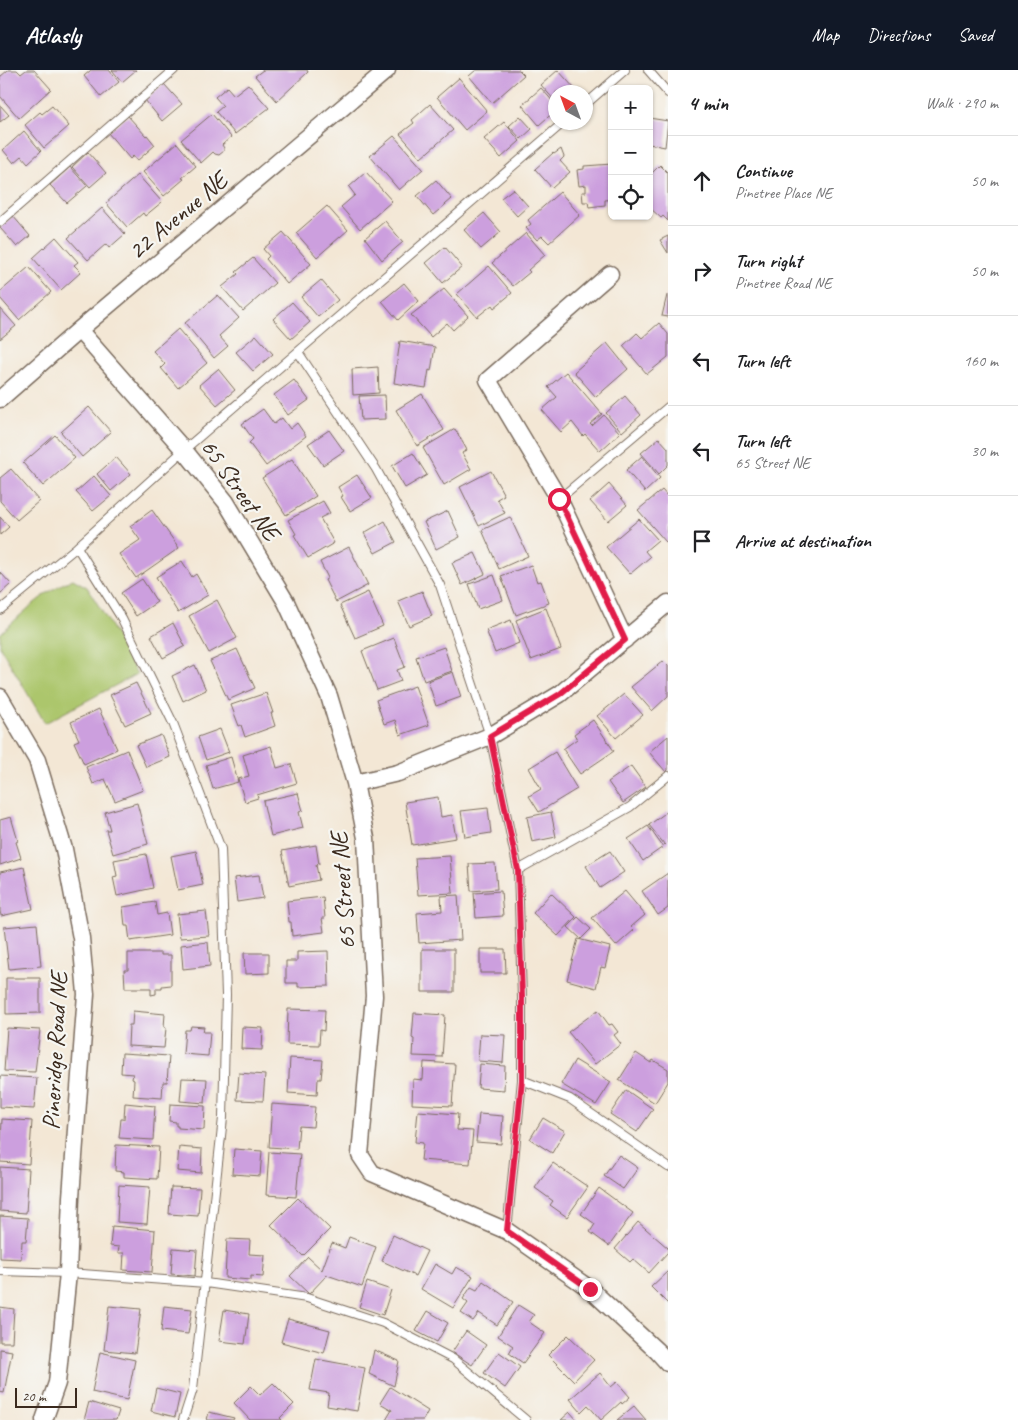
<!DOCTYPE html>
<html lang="en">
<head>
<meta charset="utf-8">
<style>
	body { margin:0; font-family:Caveat,sans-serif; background:#f6f6f6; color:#202124 }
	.controls { position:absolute; right:15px; top:15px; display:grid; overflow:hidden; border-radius:8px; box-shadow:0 1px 4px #0004 }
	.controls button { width:45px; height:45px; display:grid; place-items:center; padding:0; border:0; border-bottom:1px solid #e0e0e0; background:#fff; color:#202124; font:25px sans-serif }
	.compass { position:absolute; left:548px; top:15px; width:45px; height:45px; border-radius:50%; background:#fff; box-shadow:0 1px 4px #0004; rotate:319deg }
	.scale { position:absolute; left:15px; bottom:12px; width:62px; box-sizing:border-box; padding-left:5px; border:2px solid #3b2a1e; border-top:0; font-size:14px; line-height:18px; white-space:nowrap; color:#3b2a1e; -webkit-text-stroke:4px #f6f6f2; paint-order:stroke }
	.stop { position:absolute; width:15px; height:15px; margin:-11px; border:4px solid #e11d48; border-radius:50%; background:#fff }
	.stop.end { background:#e11d48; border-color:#fff; box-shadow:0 1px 5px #0008 }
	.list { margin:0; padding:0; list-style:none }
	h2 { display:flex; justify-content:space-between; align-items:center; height:65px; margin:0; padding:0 20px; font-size:21px }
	h2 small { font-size:16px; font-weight:400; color:#757577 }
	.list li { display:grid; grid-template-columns:32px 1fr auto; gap:15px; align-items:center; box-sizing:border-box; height:90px; padding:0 20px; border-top:1px solid #e0e0e0 }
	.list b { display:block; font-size:19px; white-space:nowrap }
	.list p { margin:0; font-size:16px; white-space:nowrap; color:#757577 }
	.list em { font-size:16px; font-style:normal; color:#757577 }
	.icon { flex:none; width:28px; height:28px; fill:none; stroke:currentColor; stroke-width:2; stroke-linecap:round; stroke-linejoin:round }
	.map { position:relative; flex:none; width:668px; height:1350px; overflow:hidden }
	header { display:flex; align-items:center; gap:30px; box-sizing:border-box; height:70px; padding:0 25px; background:#111827; color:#fff }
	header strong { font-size:24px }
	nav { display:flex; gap:28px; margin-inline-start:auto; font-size:18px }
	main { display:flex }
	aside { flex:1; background:#fff }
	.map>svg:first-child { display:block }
	.green { fill:#acc66c; stroke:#747845 }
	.building { fill:#cc9fde }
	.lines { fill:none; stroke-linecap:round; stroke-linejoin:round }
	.lane-casing { stroke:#7b6c5e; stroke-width:10 }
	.street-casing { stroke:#7b6c5e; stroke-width:19 }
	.lane { stroke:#fff; stroke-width:8 }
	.street { stroke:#fff; stroke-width:16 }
	.route { stroke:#e11d48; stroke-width:6 }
	.labels { text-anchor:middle; stroke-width:4.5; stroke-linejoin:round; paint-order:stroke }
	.street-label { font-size:25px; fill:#3b2a1e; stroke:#f6f6f2 }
</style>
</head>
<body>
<header>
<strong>Atlasly</strong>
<nav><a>Map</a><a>Directions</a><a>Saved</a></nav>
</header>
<main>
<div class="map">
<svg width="668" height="1350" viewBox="0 0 668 1350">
	<rect width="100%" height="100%" fill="#f6f6f2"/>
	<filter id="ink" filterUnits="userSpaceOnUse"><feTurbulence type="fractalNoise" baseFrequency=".02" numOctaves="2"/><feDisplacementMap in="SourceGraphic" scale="10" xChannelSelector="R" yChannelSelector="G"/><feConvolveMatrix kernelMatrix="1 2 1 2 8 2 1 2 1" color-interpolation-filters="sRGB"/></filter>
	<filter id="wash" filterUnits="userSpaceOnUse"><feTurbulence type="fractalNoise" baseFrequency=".0096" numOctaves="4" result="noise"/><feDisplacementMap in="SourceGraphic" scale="20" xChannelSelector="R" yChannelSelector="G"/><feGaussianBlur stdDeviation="1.12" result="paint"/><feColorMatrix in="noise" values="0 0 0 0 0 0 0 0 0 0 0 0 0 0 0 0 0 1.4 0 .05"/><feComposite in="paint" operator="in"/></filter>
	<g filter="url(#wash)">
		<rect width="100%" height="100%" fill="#f3e7d5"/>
		<!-- green -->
		<path class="green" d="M73,509L87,517L108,551L137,604L45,653L0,577V564C22,544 45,520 73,509Z"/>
		<g id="blocks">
			<!-- building -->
			<path class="building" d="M8,0H17L21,4L26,0H34L51,19L19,48L0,26V7Z
				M91,0H109L119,12L101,27L84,6Z
				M112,0H136L122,12Z
				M263,0H307L308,2L277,31L255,6Z
				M476,0H519L524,5L492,33L469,6Z
				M558,0L575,19L572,22H556V32L541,15Z
				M459,8L487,41L465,60L437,27Z
				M164,14L182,34L162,51L145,30Z
				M248,14L269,38L235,64L216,42L223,36L215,27L227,17L234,25Z
				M541,18L556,35V40L539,55L522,35Z
				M430,34L453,60L421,88L400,64L414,53L412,50Z
				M0,35L9,45L0,52Z
				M52,36L69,56L44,78L25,55L40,42L42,44Z
				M212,44L231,67L222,75L224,78V81L219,85L215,84L213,82L201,93L181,70Z
				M128,46L146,66L147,65L155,75L137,91L133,86L130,89L108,63Z
				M520,46L532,59L521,69L509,56Z
				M649,48L668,51L665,77L649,74Z
				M504,52L520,71L501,88L484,69Z
				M24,61L41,81L28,93L22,86L14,93L3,80Z
				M394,66L423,99L399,120L370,86Z
				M177,73L196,96L182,108L184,109L164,126L143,102Z
				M561,79L564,87L560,91L570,102L552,118L535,99L553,83L554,84Z
				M88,82L106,103L90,117L72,97Z
				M612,94V129L605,130V135L589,137L588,132H583L582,122H586V115L579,116L577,100L584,99V96Z
				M660,95L668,103V151L663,146L661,148L649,137V106Z
				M70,97L87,116L67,133L50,115Z
				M366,102L392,131L360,159L341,137L355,125L349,117Z
				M138,105L162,132L145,146L143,143L127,157L106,133Z
				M436,110L452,129L433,145L417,126Z
				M513,119L528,136L517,146L501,128Z
				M560,122L580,145L549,173L542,166L537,170L526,158L531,154L528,150Z
				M327,136L348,160L317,187L296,163Z
				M102,138L125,164L109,178L106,174L88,190L68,168Z
				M484,143L501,162L481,179L464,160Z
				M13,146L30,166L17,177L0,158Z
				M385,151L403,172L382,190L365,168Z
				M283,162L311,194L287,214L266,189L269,186L263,179Z
				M526,163L545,185L528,200L530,202L513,216L492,193Z
				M668,166V183L660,170Z
				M56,167L78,192L74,195L81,202L61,220L33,188Z
				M445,177L462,197L443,213L426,193Z
				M253,188L275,213L243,241L222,217L238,204L236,202Z
				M489,196L512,223L494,238L492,235L477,247L457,224Z
				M29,197L51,222L19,250L0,228V222Z
				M321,210L338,230L318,247L301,227Z
				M404,213L419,231L398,250L382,231Z
				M444,219L468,246L453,260L447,253L431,267L411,245Z
				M218,225L239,248L219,266L228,276L214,288L185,253Z
				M667,225H668V247L662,246Z
				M292,232L310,252L291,269L273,249Z
				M0,238L16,256L0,269Z
				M659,253L668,264V287L647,304L623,276L637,263L642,268Z
				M178,259L207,293L178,318L161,298L165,294L153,281Z
				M256,265L273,284L253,301L236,282Z
				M400,271L435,277L431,301L429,300L426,318L394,313Z
				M607,273L628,299L596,327L574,302Z
				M378,297L379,323L353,325L352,299Z
				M218,299L235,320L217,335L199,315Z
				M566,302L602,344L590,354L592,356L604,345L620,363L600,381L585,364L583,366L572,352L561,362L542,340L557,327L548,317Z
				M294,310L309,330L288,345L274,325Z
				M422,324L444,360L417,376L396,340Z
				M385,325L386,349L361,350L359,326Z
				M625,326L641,345L622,362L606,343Z
				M89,337L111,362L82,387L61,362Z
				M263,339L274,354L282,348L290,359L297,353L306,366L266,396L249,373L253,369L242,354Z
				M455,359L467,380L462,383L471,399L444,415L423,378Z
				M329,360L344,381L323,395L308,374Z
				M55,365L75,388L43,416L23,393Z
				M659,368L668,378V395L659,404L641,383Z
				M413,383L427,405L405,418L392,396Z
				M642,386L660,408L645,422L626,400Z
				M116,387L131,404L111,421L97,404Z
				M292,389L316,426L286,445L262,408Z
				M11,399L39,431L17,450L0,431V408Z
				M491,401L504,425L497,429L505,443L479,456L460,417Z
				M357,405L372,428L350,441L341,427L343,426L338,417Z
				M94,406L111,426L93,441L76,422Z
				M609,414L627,435L608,451L590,431Z
				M662,420L668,427V471L666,472L638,440Z
				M323,431L330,443L320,448L334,473L308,488L294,465L296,464L288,450Z
				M152,440L179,478L136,508L119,484L140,470L130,456Z
				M448,441L460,467L436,479L424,452Z
				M0,447L9,457L0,465Z
				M510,447L528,486L499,499L482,460Z
				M639,449L658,470L645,481L650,487L630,504L606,477Z
				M385,451L396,472L375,483L364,463Z
				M349,477L368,515L336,532L325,510L328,508L320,492Z
				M475,483L485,504L462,515L452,493Z
				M182,491L192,507L196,504L208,525L178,543L156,507Z
				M531,495L537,512L541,511L549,533L516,545L501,506Z
				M0,502L11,514L0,524Z
				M494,505L503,530L478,539L469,514Z
				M142,509L157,532L136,546L121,523Z
				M422,521L432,546L409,556L398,531Z
				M368,522L383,556L355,568L340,535Z
				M217,530L237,568L209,583L189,546Z
				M546,538L561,579L531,590L516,550Z
				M511,550L519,573L495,583L486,560Z
				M173,553L185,576L163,588L151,566Z
				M394,568L405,597L397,600L401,611L377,620L362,581Z
				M444,577L452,601L424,611L416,587Z
				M237,579L255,618L228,630L210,591Z
				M663,591L668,596V626L652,641L631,617Z
				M195,595L206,620L183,631L172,606Z
				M453,602L461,627L436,636L428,611Z
				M136,613L151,643L125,655L110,625Z
				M415,616L429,655L400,665L395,650L384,654L376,630Z
				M266,623L273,643H271L275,656L245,667L241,655L239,656L231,635Z
				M624,624L643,645L616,668L597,646Z
				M99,639L117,679L84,694L74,672L79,670L71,652Z
				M593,650L614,681L580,704L563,679L577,669L574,664Z
				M220,659L229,682L206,690L198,667Z
				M161,665L170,687L146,697L136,675Z
				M668,666V700L666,702L649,682Z
				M271,676L277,698L291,694L297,713L257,725L258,728L245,732L238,709L249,706L243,685Z
				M127,680L143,720L115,731L105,709L93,714L86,697Z
				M555,682L577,719L539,742L529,726L541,719L529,698Z
				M231,687L238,712L213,719L206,695Z
				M631,696L646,717L623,733L608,712Z
				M298,723L303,741L299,742L303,758L271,766L263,731Z
				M438,727L441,747L452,745L456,768L412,775L405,732Z
				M137,733L148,774L113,784L106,760H110L105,742Z
				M488,738L491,763L465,767L461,741Z
				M668,741V772L665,775L649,755Z
				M551,742L556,767L532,772L527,747Z
				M11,747L18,771L16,772L21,788L0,795V750Z
				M648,756L663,777L643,791L628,769Z
				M316,775L319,794L316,795L319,810L289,816L282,781Z
				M196,781L203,815L178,820L171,786Z
				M610,781L624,802L600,818L586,796Z
				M146,784L153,818L117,826L113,807L117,806L114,790Z
				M450,786L453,823L418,825L415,788Z
				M495,793L497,819L471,821L469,794Z
				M24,797L33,839L1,846L0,841V802Z
				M668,803V838L658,845L642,821Z
				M259,805L263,828L237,832L234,808Z
				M501,821L503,846L476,848L474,823Z
				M625,821L645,845L631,857L634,860L616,876L592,848Z
				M551,823L576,847L558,866L533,843Z
				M458,825L461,870L419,873L417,843L442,841L441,826Z
				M323,827L325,848H322L324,862L292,866L291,852H289L287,831Z
				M155,832L157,845L167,843L170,865L130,871L128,856H125L123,837Z
				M206,841L209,866L180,868L177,844Z
				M578,847L591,859L581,869L568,857Z
				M37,854L41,896L9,899L4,857Z
				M578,869L610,877L605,898L601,897L596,918L567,910Z
				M208,872L210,896L183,899L181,875Z
				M422,879H454V922H422Z
				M480,879H505L506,903H480Z
				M328,881L329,916L298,917V913H286V891H297V882Z
				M128,883H161V885H171V915L162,916V918H156V924L151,925V918H125L124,900H128Z
				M244,883H269V903L245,904Z
				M6,908H40V943L6,944Z
				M288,939L325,940L324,961L320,960L319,975L287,974Z
				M598,940L609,955L612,954L618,962L614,965L621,974L595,994L568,962Z
				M133,941L165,944L164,957L166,958L164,978L128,976L129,955H132Z
				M414,943L445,945L442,987L413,986L414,969L412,968Z
				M191,956L204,957L203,962H210L208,986L183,984L185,960H190Z
				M242,957L263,958L262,980L241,979Z
				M7,958L40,960L35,1002L4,1001Z
				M480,964L505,965L503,993L478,991Z
				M122,983L169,986L167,1012H163L162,1028L133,1026L134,1010L132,1009L133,1004L121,1003Z
				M636,983L651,993L653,990L668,999V1012L655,1033L619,1010Z
				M290,988L323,990L321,1009H318L317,1025L288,1023Z
				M575,990L611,1012L596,1035L561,1014Z
				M424,992L455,994L452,1036L412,1034L413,1009L423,1010Z
				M480,994L505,996L504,1020L478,1018Z
				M239,1003L265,1005L263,1031L237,1030Z
				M0,1006L37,1008L34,1039L0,1037Z
				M182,1008L207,1009L205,1033L180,1031Z
				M626,1020L653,1039L637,1062L610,1044Z
				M125,1033L155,1036L153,1070L119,1068L121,1049H124Z
				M170,1034L205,1036L204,1060L178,1058V1056H176V1052L169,1051Z
				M272,1034L315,1037L313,1057L299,1056L297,1079L269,1077Z
				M418,1041L458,1044L457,1060L473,1061L470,1094L421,1090L423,1073L415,1072Z
				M479,1044L503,1046L501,1074L476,1072Z
				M543,1048L565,1061L552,1083L530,1069Z
				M2,1049L32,1051L29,1094L0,1092Z
				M116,1075L159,1077L157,1109L124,1107V1102L115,1101Z
				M179,1077L202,1079L201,1103L177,1101Z
				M234,1079L262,1081L260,1106L232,1104Z
				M269,1082L300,1084L296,1127L266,1125Z
				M619,1085L638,1098L623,1119L604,1106Z
				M553,1093L588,1117L567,1147L550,1135L553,1131L535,1118Z
				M0,1097L29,1099L26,1143L0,1141Z
				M119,1115L150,1117L147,1154L117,1152Z
				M171,1117L200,1118L198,1146L169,1144Z
				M599,1118L633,1143L609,1176L590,1162L595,1154L581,1144Z
				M298,1128L330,1159L303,1186L271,1155Z
				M0,1146L28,1148L26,1171H22L21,1189L0,1188Z
				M638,1152L668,1178V1182L649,1203L633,1189L630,1192L615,1179Z
				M112,1156L155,1160L152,1202L123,1200L124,1183H118L119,1177L110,1176Z
				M393,1165L427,1181L415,1206L382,1191Z
				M349,1167L376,1177L362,1217L327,1205L309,1224L290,1206L308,1187L322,1200L332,1173L345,1178Z
				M227,1169L250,1170L249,1184L265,1185L263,1207L251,1206V1210L225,1208Z
				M173,1178L197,1180L195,1206L171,1204Z
				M435,1194L452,1204L456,1197L473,1206L453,1238L421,1219Z
				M668,1201V1234L651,1217Z
				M483,1211L513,1232L497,1255L479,1243L473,1251L461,1243L468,1233L463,1229L471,1217L477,1220Z
				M367,1212L391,1220L383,1245L359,1237Z
				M518,1235L534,1245L529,1252L545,1263L523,1293L509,1283L513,1276L498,1266Z
				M109,1236L141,1239L135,1283L104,1280Z
				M164,1236L192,1239L188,1264L161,1261Z
				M0,1237L14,1239L12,1272H0Z
				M224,1240L249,1244L245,1274L219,1271Z
				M428,1241L448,1253L437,1272L416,1261Z
				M288,1249L330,1260L324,1283L281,1272Z
				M466,1261L486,1275L472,1295L452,1282Z
				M568,1265L594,1290L574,1311L548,1285Z
				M0,1279L12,1281L4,1323L0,1322Z
				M374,1280L399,1291L394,1316L369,1304Z
				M100,1282L135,1290L127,1330L92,1322Z
				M499,1282L520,1297L505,1318L484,1303Z
				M316,1289L365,1298L357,1341L327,1336L329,1323L310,1320Z
				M600,1303L611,1317L617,1312L630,1327L622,1334L621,1332L601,1350L588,1335L581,1342L570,1329Z
				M273,1313L294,1334L280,1348L282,1350H250L234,1333L251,1316L260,1325Z
				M390,1317L428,1341L423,1350H386L392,1340L380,1333Z
				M156,1318L180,1324L175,1347L151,1341Z
				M89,1332L119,1341L116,1350H84Z
				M634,1336L646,1350H617Z
				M209,1342L234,1348L233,1350H207Z
				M570,1342L577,1350H561Z"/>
		</g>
	</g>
	<g filter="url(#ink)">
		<use href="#blocks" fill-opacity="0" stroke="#7b6c5e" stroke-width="1"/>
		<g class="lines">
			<!-- lane casing -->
			<g class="lane-casing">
				<path id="lane" d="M648,0L668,23
					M586,34L625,0
					M0,152L174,0
					M298,282L376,399L440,515L490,666L518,800L522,928V1010L507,1161
					M559,429L668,337
					M77,477L122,549L173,653L221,779L226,925L223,1048L193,1319L183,1350
					M0,540L77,477L184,380L564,52
					M518,800L630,737L668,706
					M522,1010L570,1029L668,1097
					M0,1201L68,1203L206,1213L307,1228L383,1253L453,1289L526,1350"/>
			</g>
			<!-- street casing -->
			<g class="street-casing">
				<path id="street" d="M610,204L488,310L559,429L625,570
					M79,260L184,380L226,432L286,532L329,626L355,713L366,768L374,926L360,1085L372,1103L507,1161L590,1219L658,1282L668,1293
					M0,329L79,260L387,0
					M0,627L37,690L64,779L81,868L86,924L71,1127L68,1203L57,1313L44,1350
					M355,713L398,703L490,666L560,624L668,533"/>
			</g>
			<!-- lane -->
			<use href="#lane" class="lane"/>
			<!-- street -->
			<use href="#street" class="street"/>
		</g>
	</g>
	<g class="lines" filter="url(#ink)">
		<!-- route -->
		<path class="route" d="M559,429L625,570L560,624L490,666L518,800L522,928V1010L507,1161L590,1219"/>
	</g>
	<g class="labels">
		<!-- street labels -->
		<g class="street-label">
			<text transform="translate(177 145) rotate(-40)" y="9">22 Avenue NE</text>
			<text transform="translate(241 419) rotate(55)" y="9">65 Street NE</text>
			<text transform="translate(342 821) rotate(-94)" y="9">65 Street NE</text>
			<text transform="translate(54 981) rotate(-87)" y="9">Pineridge Road NE</text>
		</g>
	</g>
</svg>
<div class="controls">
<button>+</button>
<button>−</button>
<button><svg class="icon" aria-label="locate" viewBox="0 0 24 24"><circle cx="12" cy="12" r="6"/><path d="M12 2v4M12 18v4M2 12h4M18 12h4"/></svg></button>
</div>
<svg class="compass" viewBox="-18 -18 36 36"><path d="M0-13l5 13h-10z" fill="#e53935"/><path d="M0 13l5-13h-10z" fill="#757577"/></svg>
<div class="scale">20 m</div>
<div class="stop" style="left:559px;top:429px"></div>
<div class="stop end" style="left:590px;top:1219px"></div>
</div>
<aside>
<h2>4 min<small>Walk · 290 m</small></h2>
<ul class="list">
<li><svg class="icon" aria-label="ahead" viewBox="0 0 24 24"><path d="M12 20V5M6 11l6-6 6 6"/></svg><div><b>Continue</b><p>Pinetree Place NE</p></div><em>50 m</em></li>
<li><svg class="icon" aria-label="right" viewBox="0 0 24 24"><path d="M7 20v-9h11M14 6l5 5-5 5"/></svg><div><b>Turn right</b><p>Pinetree Road NE</p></div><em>50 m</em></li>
<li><svg class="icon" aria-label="left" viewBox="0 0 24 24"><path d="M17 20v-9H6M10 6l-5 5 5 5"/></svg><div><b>Turn left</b></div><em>160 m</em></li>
<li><svg class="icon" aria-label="left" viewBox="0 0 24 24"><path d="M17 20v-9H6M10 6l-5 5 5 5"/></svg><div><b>Turn left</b><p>65 Street NE</p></div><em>30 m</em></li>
<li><svg class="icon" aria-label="arrive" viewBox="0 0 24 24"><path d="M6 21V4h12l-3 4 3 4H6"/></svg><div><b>Arrive at destination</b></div></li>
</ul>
</aside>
</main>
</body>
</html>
